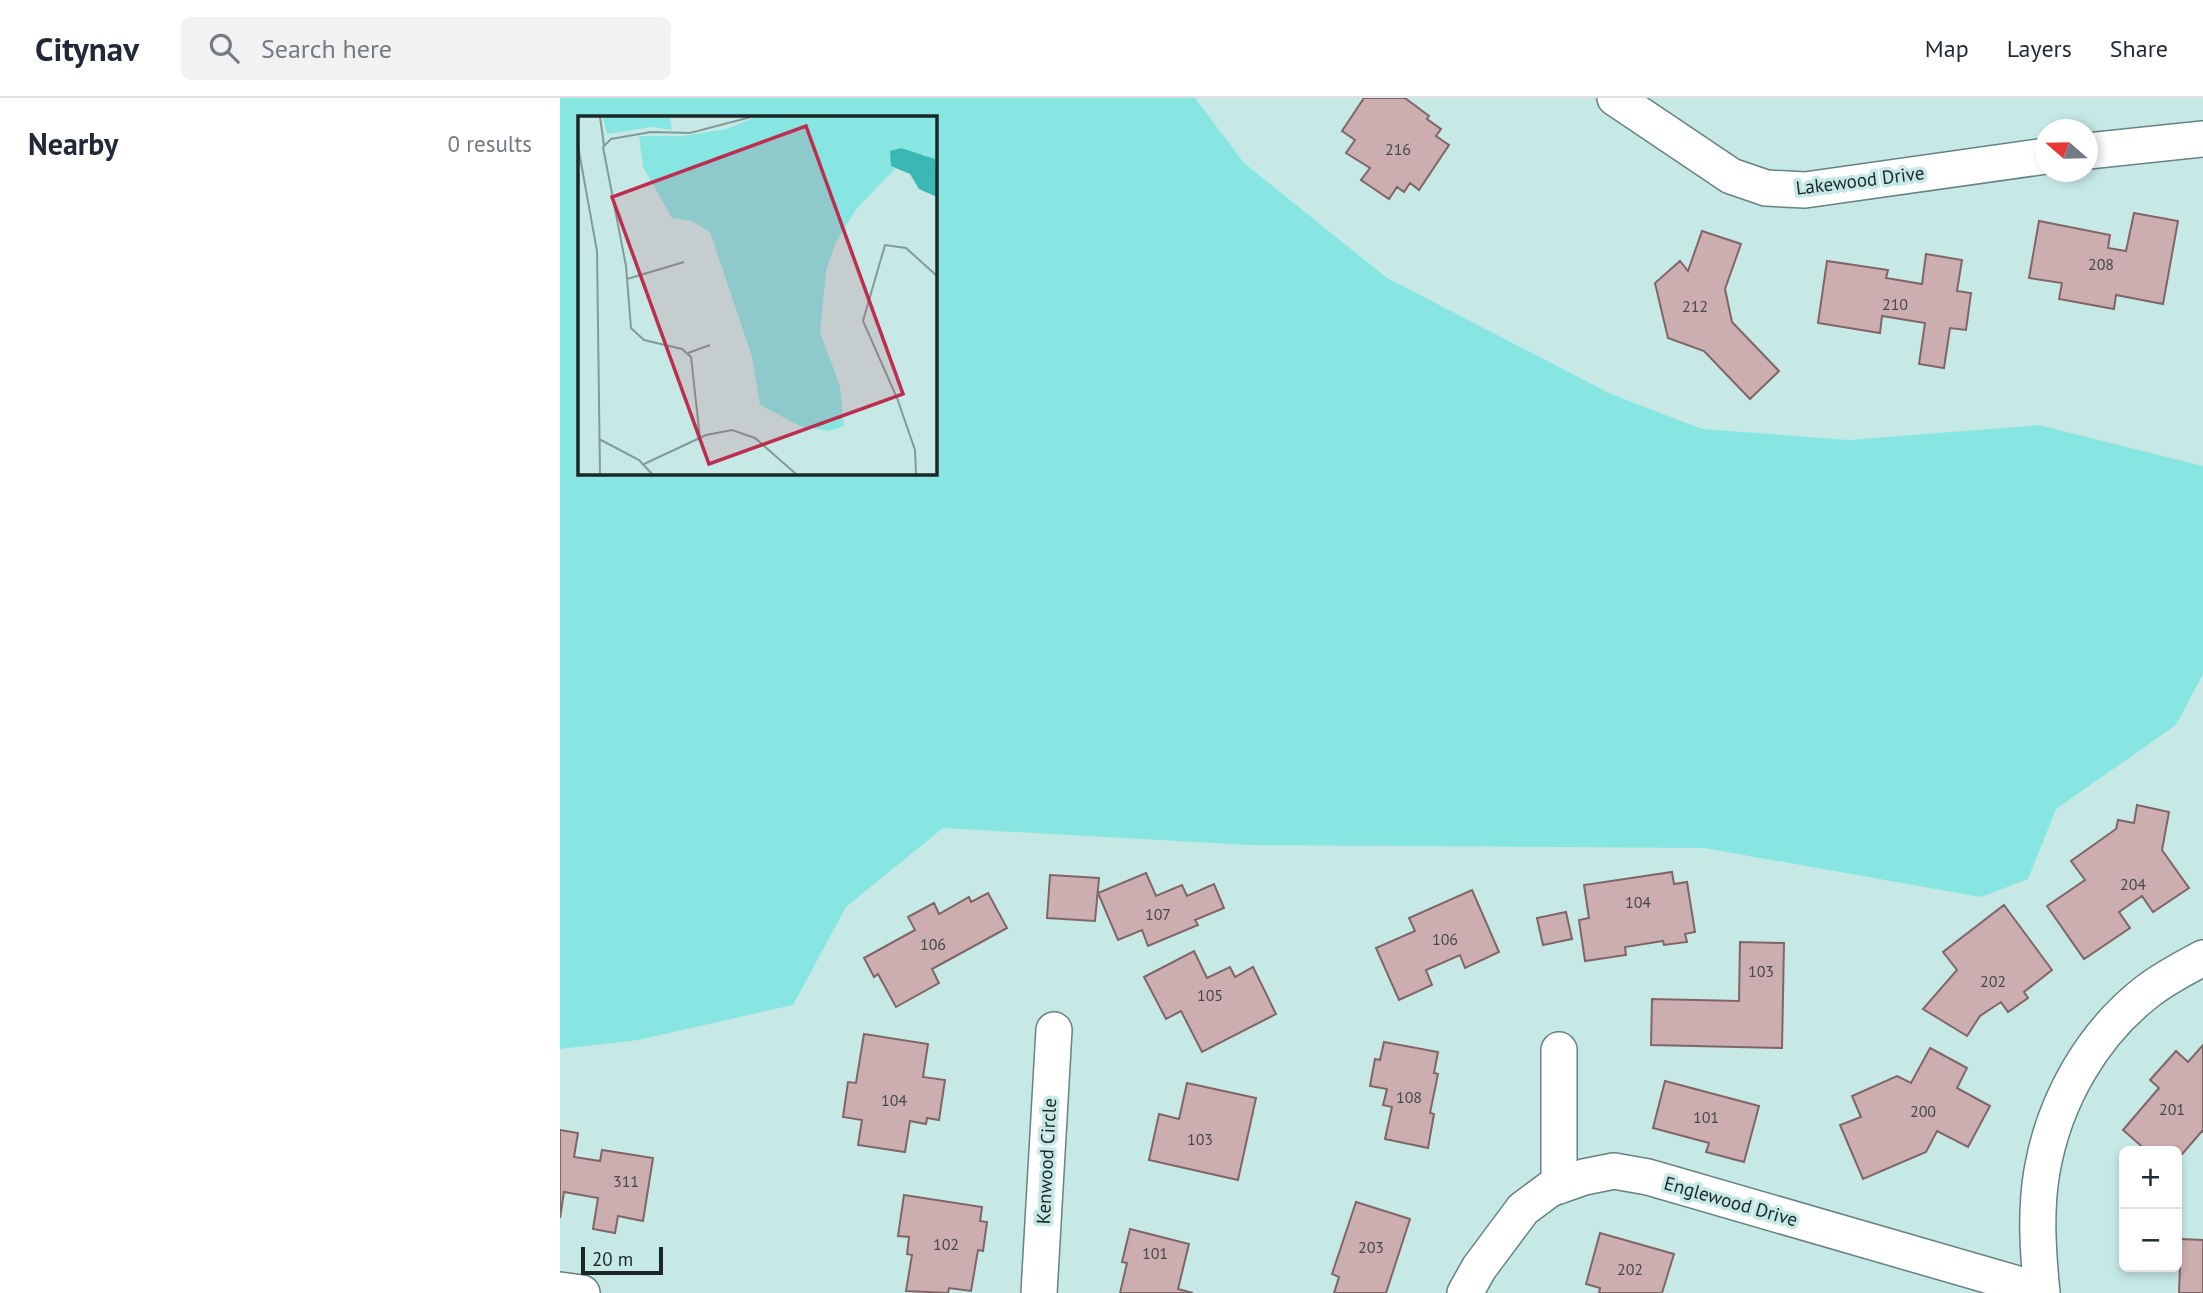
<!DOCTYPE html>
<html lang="en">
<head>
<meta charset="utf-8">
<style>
	body { margin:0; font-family:"PT Sans",sans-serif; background:#f2f2f3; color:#1f2937 }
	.controls { position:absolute; right:21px; bottom:21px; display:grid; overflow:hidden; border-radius:10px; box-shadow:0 4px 10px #0003 }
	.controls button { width:63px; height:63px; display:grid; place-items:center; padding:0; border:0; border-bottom:2px solid #e0e1e3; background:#fff; color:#1f2937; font:35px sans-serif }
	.compass { position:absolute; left:1475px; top:21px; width:63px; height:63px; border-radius:50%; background:#fff; box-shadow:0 4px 10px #0003; rotate:290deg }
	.scale { position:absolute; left:21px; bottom:18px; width:82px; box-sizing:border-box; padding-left:7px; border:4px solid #1a2726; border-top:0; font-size:19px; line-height:24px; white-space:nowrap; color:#1a2726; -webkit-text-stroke:5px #c7e9e6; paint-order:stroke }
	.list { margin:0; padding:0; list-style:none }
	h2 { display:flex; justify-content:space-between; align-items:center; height:91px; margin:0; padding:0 28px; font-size:30px }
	h2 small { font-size:23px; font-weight:400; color:#747a83 }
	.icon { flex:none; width:38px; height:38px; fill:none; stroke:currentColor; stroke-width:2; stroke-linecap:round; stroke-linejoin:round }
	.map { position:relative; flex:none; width:1643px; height:1195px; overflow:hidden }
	header { display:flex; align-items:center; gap:42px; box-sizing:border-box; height:98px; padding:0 35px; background:#fff; border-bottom:2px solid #e0e1e3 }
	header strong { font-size:33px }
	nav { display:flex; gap:38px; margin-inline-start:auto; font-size:24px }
	.search { width:490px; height:63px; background:#f2f2f3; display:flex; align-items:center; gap:18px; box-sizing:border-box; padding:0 24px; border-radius:10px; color:#747a83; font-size:26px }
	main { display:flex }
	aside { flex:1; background:#fff }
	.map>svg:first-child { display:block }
	.green { fill:#87e6e1; fill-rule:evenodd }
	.building { fill:#ccaeb0; stroke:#806567; stroke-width:2 }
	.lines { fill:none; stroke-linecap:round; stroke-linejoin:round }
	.minor-casing { stroke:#648381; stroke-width:38 }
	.minor { stroke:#fff; stroke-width:35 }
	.labels { text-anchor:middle; stroke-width:7; stroke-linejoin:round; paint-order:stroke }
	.number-label { font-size:16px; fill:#464948 }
	.street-label { font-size:19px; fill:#1a2726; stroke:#c7e9e6 }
	.inset-road { fill:none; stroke:#829b99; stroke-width:2 }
	.view { fill:#bd2d50; fill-opacity:0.15; stroke:#bd2d50; stroke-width:3.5 }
	.inset-edge { fill:none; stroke:#1a2726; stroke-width:3.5 }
</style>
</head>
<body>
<header>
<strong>Citynav</strong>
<div class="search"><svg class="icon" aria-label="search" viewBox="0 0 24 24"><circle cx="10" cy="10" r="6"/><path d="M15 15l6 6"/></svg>Search here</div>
<nav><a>Map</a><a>Layers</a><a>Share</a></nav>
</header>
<main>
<aside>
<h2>Nearby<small>0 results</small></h2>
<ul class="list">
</ul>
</aside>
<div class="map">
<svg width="1643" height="1195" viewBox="0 0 1643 1195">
	<rect width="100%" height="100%" fill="#c7e9e6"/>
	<!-- green -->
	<path class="green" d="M0,0H635L684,65L827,180L1051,296L1142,331L1289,342L1479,327L1643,368V576L1616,627L1496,711L1468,781L1421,799L1144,750L689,747L383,730L286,809L233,907L78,942L0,951ZM19,19H374V374H19Z"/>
	<!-- building -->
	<path class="building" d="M804,0H845L869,18L867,21L881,31L876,38L889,47L859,92L850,85L844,94L837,89L829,101L801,82L810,70L786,55L795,42L782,33Z
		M1574,115L1618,123L1603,206L1556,197L1554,211L1499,201L1502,185L1469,180L1479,123L1550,137L1548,150L1566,153Z
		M1142,133L1181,146L1165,191L1172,224L1219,273L1190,301L1144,253L1108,240L1095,185L1120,163L1128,173Z
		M1366,156L1402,162L1397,193L1411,195L1406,232L1390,230L1384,270L1359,266L1365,225L1322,218L1320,235L1258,225L1267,163L1328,172L1326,180L1362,186Z
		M1577,707L1609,714L1602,752L1629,790L1593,814L1582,798L1559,814L1570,830L1524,861L1487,808L1525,782L1511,763L1556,731L1558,722L1574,725Z
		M1112,774L1114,786L1127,784L1135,834L1125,836L1127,844L1104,847L1103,843L1065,849L1066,857L1025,863L1019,822L1029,820L1024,787Z
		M586,775L596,798L622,787L627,798L654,786L664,810L635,822L638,827L588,848L582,832L558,842L538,795Z
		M490,777L539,780L535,823L487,820Z
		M912,792L939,854L905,870L900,857L866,872L872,887L839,902L816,850L855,833L849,820Z
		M428,795L447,830L372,871L379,885L336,909L318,876L314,879L304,860L355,832L348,819L374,805L379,816L409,799L411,804Z
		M1444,807L1492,872L1464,894L1468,900L1448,914L1441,904L1420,918L1407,938L1363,911L1397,872L1383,854Z
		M1006,814L1012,841L983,847L977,820Z
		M1180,844L1224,845L1222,950L1091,947L1092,901L1179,903Z
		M634,853L647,880L670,869L675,879L693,869L716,916L642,954L621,913L606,921L584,879Z
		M304,936L368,946L363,979L385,982L379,1022L367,1020L366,1026L350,1023L345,1054L298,1047L302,1022L283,1019L288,984L296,985Z
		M824,944L878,954L874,975L878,976L870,1015L874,1016L868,1050L825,1041L832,1009L823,1007L827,991L810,988L815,961L820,962Z
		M1643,947V1034L1642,1033L1617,1062V1053H1587L1563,1032L1599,990L1590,982L1616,953L1628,964Z
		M1370,950L1407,970L1397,990L1430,1008L1408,1049L1377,1033L1366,1054L1303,1081L1280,1027L1301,1019L1292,998L1337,978L1351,985Z
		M1105,983L1199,1008L1184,1064L1146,1054L1149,1045L1093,1030Z
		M627,985L696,1000L678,1082L589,1062L599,1016L619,1021Z
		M0,1032L18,1035L14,1059L40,1063L42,1052L93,1060L83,1123L58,1118L55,1135L33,1131L38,1100L4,1094L0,1120Z
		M344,1097L422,1109L420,1123L427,1124L423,1153L418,1152L411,1193L389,1190L388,1195L346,1193L352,1157L347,1156L349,1139L338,1138Z
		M796,1104L850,1121L826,1195H774L779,1179L772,1176Z
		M570,1131L629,1146L618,1191L633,1195H560L567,1165L562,1164Z
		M1040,1135L1114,1156L1102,1195H1039L1040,1190L1026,1186Z
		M1621,1141L1643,1142V1195H1619Z"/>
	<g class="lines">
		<!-- minor casing -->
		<g class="minor-casing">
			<path id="minor" d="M1055,0L1171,78L1206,90L1245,92L1486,58
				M1528,53L1643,41
				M999,1088V952
				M0,1192L22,1195
				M479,1195L494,932
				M905,1195L919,1170L963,1111L990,1091L1024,1079L1054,1073L1088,1079L1482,1193
				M1482,1195C1478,1154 1475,1113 1482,1073C1494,1003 1532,936 1588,893C1605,880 1624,870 1643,860"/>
		</g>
		<!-- minor -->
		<use href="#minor" class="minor"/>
	</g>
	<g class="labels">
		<!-- number labels -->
		<g class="number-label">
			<text x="838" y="57">216</text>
			<text x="1541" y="172">208</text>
			<text x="1335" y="212">210</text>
			<text x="1135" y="214">212</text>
			<text x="1573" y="792">204</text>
			<text x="1078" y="810">104</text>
			<text x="598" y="822">107</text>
			<text x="885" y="847">106</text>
			<text x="373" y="852">106</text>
			<text x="1201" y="879">103</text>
			<text x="1433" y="889">202</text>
			<text x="650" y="903">105</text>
			<text x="849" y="1005">108</text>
			<text x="334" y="1008">104</text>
			<text x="1612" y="1017">201</text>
			<text x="1363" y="1019">200</text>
			<text x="1146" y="1025">101</text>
			<text x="640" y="1047">103</text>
			<text x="66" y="1089">311</text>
			<text x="386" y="1152">102</text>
			<text x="811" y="1155">203</text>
			<text x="595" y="1161">101</text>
			<text x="1070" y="1177">202</text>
		</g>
		<!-- street labels -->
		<g class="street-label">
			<text transform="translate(1300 82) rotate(-7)" y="7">Lakewood Drive</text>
			<text transform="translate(486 1063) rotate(-87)" y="7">Kenwood Circle</text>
			<text transform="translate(1171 1103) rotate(16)" y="7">Englewood Drive</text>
		</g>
	</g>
	<!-- overview -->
	<g transform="translate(18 18)">
		<rect width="359" height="359" fill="#c7e9e6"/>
		<path d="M25,1H92L94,14L74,11L29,18ZM178,1H359V68L347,38L313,50L317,53L279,92L258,126L248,155L242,216L262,270L266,310L251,315L222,310L182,289L174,241L132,116L113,105L94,102L65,51L61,20H105L148,13Z" fill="#87e6e1"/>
		<path d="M323,32L357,43L359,81L341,73L332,58L313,50L312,35Z" fill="#3cb8b4"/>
		<path class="inset-road" d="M22,1L26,29M0,30L19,135L22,358M49,163L106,146M110,237L132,229M122,322L113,241L104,233L66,224L53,212L48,150L25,31L33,23L73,16L112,17L173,1M21,323L61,344L74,358M66,348L128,319L154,314L177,322L218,358M338,358L337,334L319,282L285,205L307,129L328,132L359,160"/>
		<path class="view" d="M228,10L325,278L131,348L34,81Z"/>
		<rect width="359" height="359" class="inset-edge"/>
	</g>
</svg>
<div class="controls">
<button>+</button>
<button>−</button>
</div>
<svg class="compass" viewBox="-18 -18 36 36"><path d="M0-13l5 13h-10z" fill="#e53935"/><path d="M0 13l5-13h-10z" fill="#747a83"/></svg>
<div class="scale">20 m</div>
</div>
</main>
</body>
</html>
